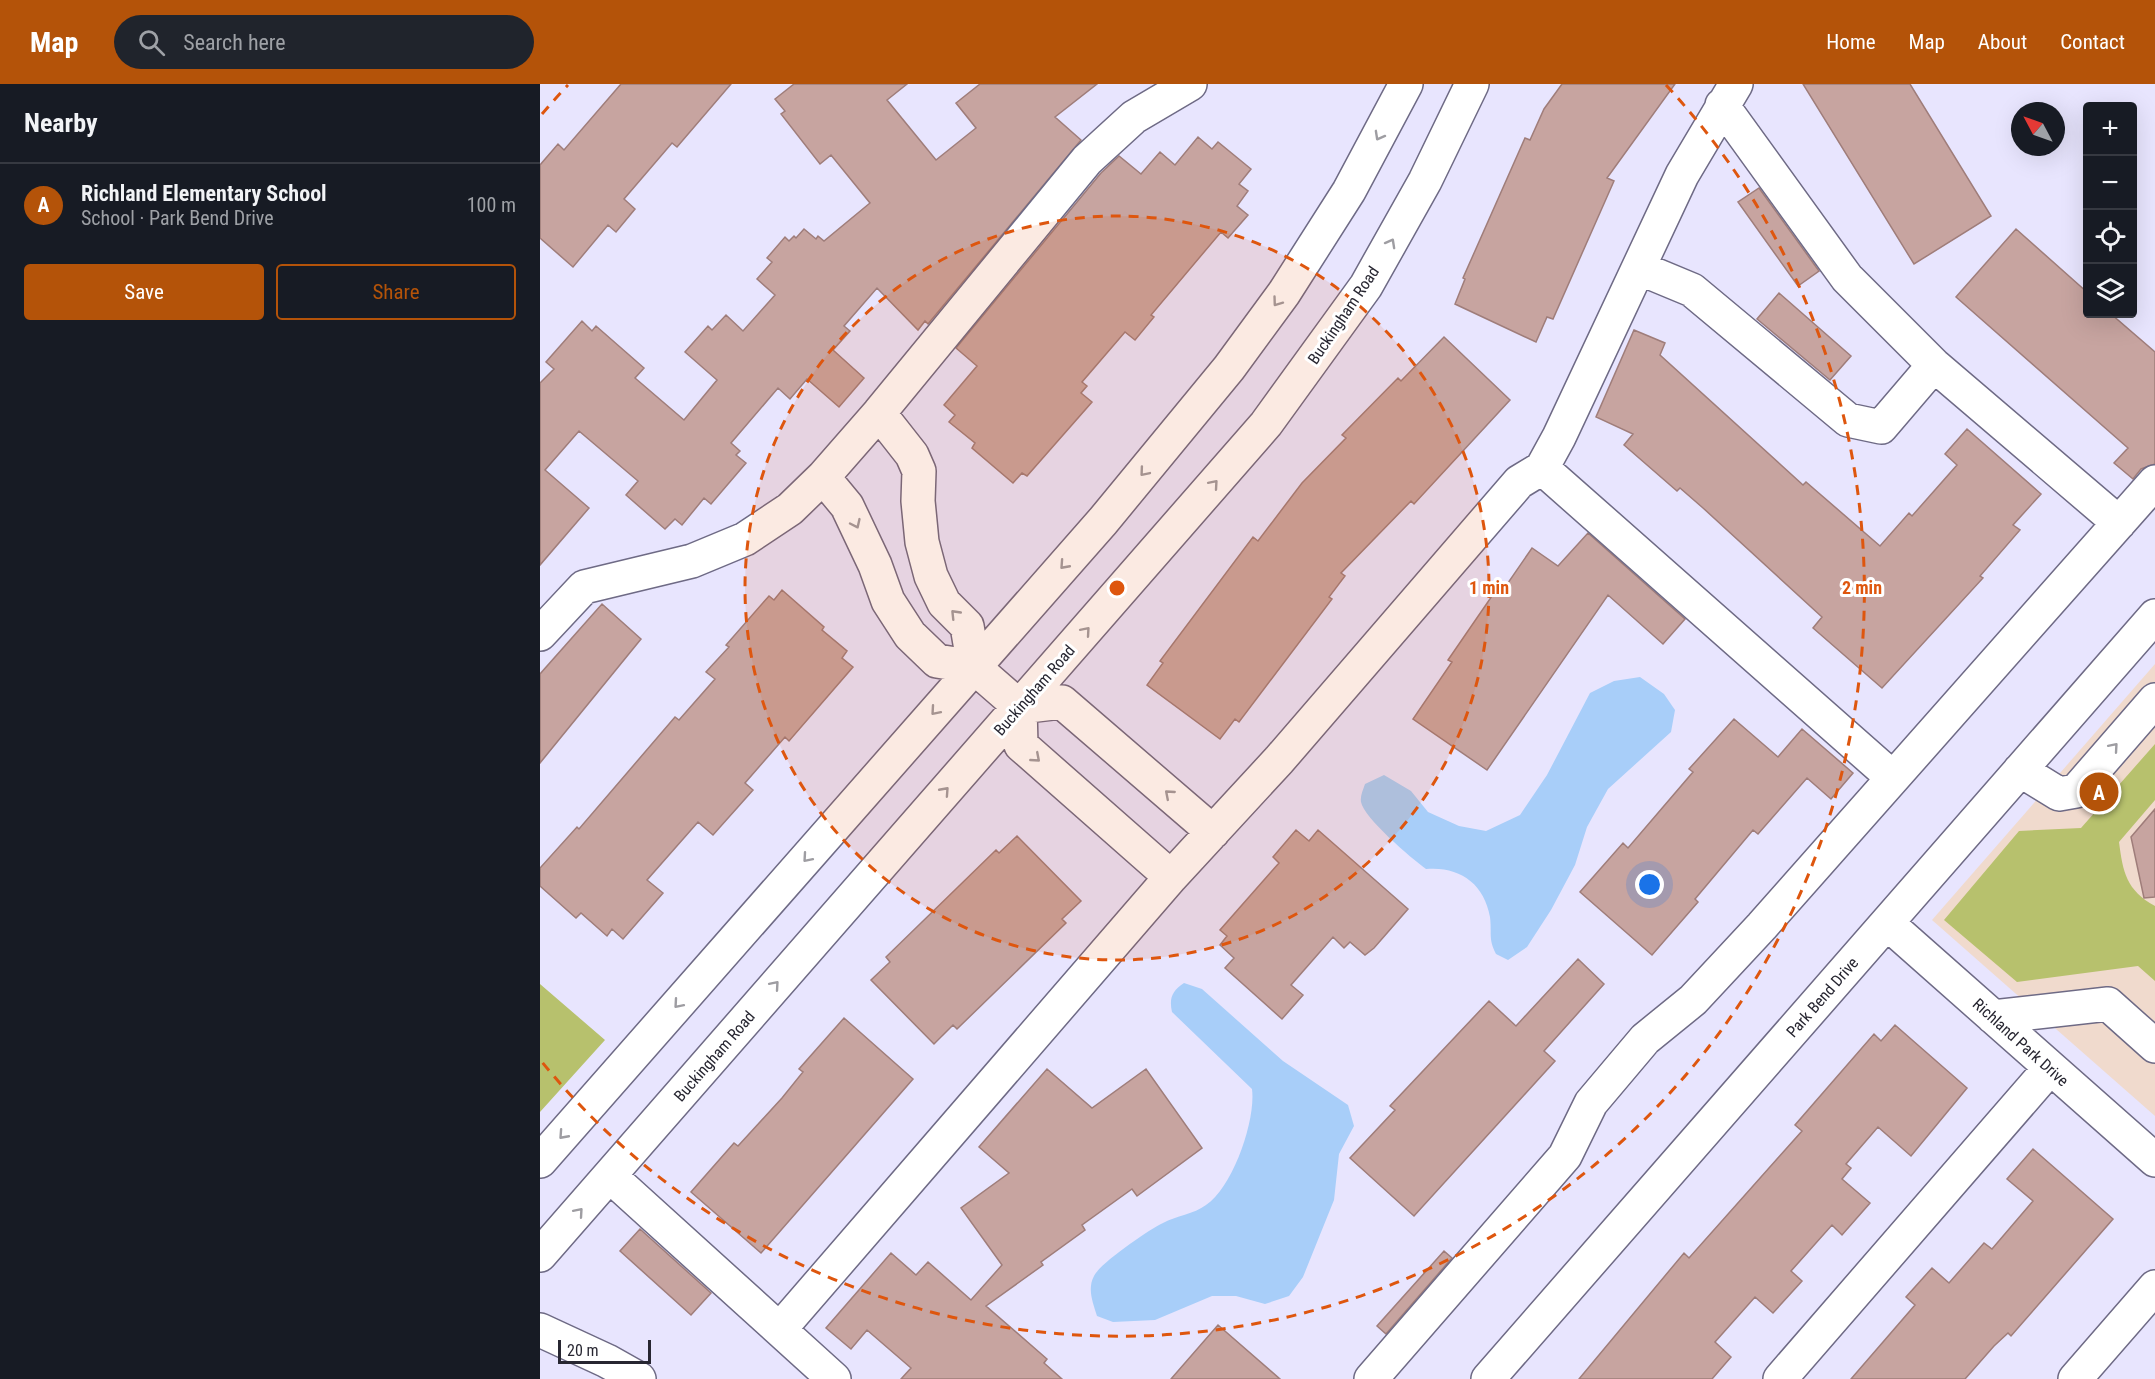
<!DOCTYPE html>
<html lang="en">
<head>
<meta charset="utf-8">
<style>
	body { margin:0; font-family:"Roboto Condensed",sans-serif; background:#20242c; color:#f1f3f6 }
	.controls { position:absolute; right:18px; top:18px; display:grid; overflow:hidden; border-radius:6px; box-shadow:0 6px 24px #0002 }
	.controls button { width:54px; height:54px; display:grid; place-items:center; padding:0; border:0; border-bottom:2px solid #363941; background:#171b24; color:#f1f3f6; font:30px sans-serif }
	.compass { position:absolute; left:1471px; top:18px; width:54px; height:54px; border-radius:50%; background:#171b24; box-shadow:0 6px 24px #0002; rotate:311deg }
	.scale { position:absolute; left:18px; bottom:15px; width:93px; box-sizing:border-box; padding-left:6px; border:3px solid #272631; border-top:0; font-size:16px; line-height:21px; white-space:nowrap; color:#272631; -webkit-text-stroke:4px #fff; paint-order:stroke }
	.you { position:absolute; left:1110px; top:801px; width:21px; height:21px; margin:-15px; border:4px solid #fff; border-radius:50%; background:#1a73e8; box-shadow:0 0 0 9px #1a73e833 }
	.badge { display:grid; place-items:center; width:39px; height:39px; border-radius:50%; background:#b45309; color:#fff; font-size:20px; font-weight:700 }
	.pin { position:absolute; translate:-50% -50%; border:3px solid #fff; box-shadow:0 2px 6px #0006 }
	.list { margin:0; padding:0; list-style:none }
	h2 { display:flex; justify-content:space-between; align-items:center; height:78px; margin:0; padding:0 24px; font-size:26px }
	h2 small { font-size:20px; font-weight:400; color:#9ea1a6 }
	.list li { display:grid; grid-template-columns:39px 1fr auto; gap:18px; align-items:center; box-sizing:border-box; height:84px; padding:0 24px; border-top:2px solid #363941 }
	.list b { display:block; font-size:22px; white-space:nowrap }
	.list p { margin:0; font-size:20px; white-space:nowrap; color:#9ea1a6 }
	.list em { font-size:20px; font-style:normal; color:#9ea1a6 }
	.actions { display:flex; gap:12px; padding:18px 24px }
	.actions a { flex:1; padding:14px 0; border:2px solid #b45309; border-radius:6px; text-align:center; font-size:21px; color:#b45309 }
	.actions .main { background:#b45309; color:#fff }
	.icon { flex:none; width:33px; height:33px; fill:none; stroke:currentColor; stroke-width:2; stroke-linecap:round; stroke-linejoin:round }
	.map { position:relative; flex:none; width:1615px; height:1295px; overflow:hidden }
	header { display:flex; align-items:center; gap:36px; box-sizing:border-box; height:84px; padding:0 30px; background:#b45309; color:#fff }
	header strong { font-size:28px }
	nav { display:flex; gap:33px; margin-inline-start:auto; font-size:21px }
	.search { width:420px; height:54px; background:#20242c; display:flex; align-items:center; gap:15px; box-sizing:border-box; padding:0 21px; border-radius:33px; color:#9ea1a6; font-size:22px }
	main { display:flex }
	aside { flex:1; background:#171b24 }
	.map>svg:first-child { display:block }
	.education { fill:#f0dacd }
	.green { fill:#b7c16d }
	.water { fill:#a8cef9 }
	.building { fill:#c7a4a0; stroke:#9f7d7a; stroke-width:1.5 }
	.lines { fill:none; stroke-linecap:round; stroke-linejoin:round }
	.minor-casing { stroke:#6e6a85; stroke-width:36 }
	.minor { stroke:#fff; stroke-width:33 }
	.oneway { stroke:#9e9da2 }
	.ring { fill:none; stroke:#de560e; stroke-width:3; stroke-dasharray:10 8 }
	.labels { text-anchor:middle; stroke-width:6; stroke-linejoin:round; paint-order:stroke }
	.street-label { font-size:16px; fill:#272631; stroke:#fff }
	.centre { fill:#de560e; stroke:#fff; stroke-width:3 }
	.ring-label { font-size:18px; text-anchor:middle; font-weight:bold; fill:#de560e; stroke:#fff; stroke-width:6; stroke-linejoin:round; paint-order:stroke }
</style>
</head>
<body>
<header>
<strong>Map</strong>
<div class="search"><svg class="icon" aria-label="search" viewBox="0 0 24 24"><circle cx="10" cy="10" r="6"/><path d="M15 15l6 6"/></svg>Search here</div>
<nav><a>Home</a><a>Map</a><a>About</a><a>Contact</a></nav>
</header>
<main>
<aside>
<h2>Nearby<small></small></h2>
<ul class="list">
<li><span class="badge">A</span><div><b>Richland Elementary School</b><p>School · Park Bend Drive</p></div><em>100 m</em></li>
</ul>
<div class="actions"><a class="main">Save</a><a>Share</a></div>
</aside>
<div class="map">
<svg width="1615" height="1295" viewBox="0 0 1615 1295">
	<rect width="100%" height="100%" fill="#e8e5fe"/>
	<!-- education -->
	<path class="education" d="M1615,580V1032L1392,836Z"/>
	<!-- green -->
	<path class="green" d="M1615,660V716L1579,758C1583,788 1586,806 1615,822V897L1598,882L1477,898L1404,836L1479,747L1541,744Z
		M0,900L65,956L0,1028Z"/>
	<!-- water -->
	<path class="water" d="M1100,593L1124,610L1135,626L1131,648L1068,705L1047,743L1035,781L1011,826L987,863L968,876L956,870C948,855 952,849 950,833C944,799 919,782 886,785C871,774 824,734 821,718C820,712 823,706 825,700L844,691L871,707L888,728L919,742L946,747L980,731L1007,691L1050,609L1074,597Z
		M644,899L662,905L743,977L808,1021L814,1042L799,1070L794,1116L763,1193L749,1212L725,1220L696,1212H672L615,1236L573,1238L557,1232C553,1219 547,1205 554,1192C560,1179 610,1145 623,1139C636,1132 654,1130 666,1121C693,1103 716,1036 712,1005L632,928C629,914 632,907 644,899Z"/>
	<!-- building -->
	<path class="building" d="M81,0H191L137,63L132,59L84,115L95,125L76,148L68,141L33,183L0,154V81L18,60L24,66Z
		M254,0H367L347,16L396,76L436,44L416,19L440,0H557L515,33L541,56L388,240L385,237L378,246L337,204L304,242L310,247L293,266L324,294L299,323L267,295L250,315L238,304L191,359L200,367L196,371L206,379L171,420L164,414L142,441L135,435L125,445L86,411L98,397L39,347L5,386L49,424L0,481V299L14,285L6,278L42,237L52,247L56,242L104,284L95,294L144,336L177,296L145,268L168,242L172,246L186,231L203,247L235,211L217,195L232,178L227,174L245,153L249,157L254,152L256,154L264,145L276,155L278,152L284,157L330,119L291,71L280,80L241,30L245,27L235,15Z
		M1022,0H1135L1067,94L1074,97L1013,235L1007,233L996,258L915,220L925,195L923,194L985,54L990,56L1004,25Z
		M1263,0H1370L1451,132L1374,180Z
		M658,53L672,65L678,58L711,85L699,100L708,107L697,122L708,131L688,154L681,148L611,231L614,233L595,256L585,248L542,298L547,302L541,309L552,318L487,392L482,389L473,399L432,364L435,359L409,338L415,331L404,321L437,282L416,264L561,89L579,72L601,90L620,68L635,81Z
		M1219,104L1279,187L1258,202L1198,118Z
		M1476,145L1548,209V230H1571L1615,268V380L1601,385L1593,395L1574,379L1588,364L1416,213Z
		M1239,209L1311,272L1290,296L1217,235Z
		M1094,246L1125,259L1120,271L1263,401L1266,398L1340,462L1369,429L1372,432L1417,381L1405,370L1427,345L1501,410L1473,441L1480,446L1440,492L1443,494L1342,604L1273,544L1282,533L1163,424L1140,404L1137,407L1084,361L1093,350L1056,333Z
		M904,253L970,316L874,420L871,417L801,489L805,492L789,513L792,515L699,638L695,635L680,655L607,601L623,579L620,577L713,453L718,457L762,399L806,354L802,351L858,294L861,297Z
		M1048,449L1145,535L1123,560L1068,511L947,686L873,635L912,578L908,576L954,509L959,512L992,464L1018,482Z
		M242,506L284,543L282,546L307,567L302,574L313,583L249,657L245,653L205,699L213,706L173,751L158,738L107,796L123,809L83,855L72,845L67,852L41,829L36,834L0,802V784L37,743L39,745L135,633L139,636L175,595L166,588L189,563L186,561L229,512L234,516Z
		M62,520L101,555L0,679V590Z
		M1194,635L1238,673L1262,645L1313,689L1291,715L1267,694L1218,750L1213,746L1155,815L1158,818L1112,871L1040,808L1083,759L1088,764L1153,688L1149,685Z
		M1615,725V813L1604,814L1591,753Z
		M756,746L769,757L778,746L868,825L834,864L825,871L810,858L804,864L793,853L751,901L763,911L742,935L685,884L694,874L680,861L687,852L680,846L739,779L733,773Z
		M477,752L541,817L522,835L526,839L417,945L413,941L394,960L331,896L350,878L346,873L456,766L459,769Z
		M1038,875L1064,900L1004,967L1015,977L874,1132L810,1074L855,1026L850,1022L949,917L976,942Z
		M304,934L373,995L221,1169L151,1108L194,1059L198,1062L242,1014L263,988L259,985Z
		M1355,941L1427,1004L1371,1072L1338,1043L1306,1080L1311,1084L1302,1095L1330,1119L1302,1151L1292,1141L1251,1187L1262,1197L1233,1229L1215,1213L1175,1258L1191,1273L1172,1295H1039L1144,1169L1149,1174L1262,1047L1255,1041L1334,950L1341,957Z
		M507,985L552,1024L606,985L662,1064L597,1112L592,1105L542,1141L545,1146L501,1178L503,1181L446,1222L507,1275L504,1279L522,1295H361L371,1284L327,1246L311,1265L286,1244L351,1169L376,1191L388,1178L431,1216L462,1181L421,1124L469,1089L439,1063Z
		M1493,1065L1573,1135L1471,1252L1468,1249L1454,1262L1425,1295H1311L1375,1221L1366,1213L1392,1184L1409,1199L1444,1159L1452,1165L1493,1117L1467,1095Z
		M100,1145L171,1209L151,1231L80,1167Z
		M904,1167L912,1174L846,1250L837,1242Z
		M678,1241L740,1295H631Z"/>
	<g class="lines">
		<!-- minor casing -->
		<g class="minor-casing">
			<path id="minor" d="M1182,21L1307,194L1394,281L1579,439
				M1099,184L1152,206L1308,336L1341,343L1394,281
				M339,329L372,371L379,387L378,417L382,458L391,492L404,519L427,542L434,583
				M1002,384L1353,694
				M283,393L307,422L335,481L348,517L370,551L397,577L434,583L480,623L481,661L631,793
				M0,550L44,503L152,477L205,455L250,425L283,393L339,329L547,76L594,33L650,0
				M480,623L522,618L673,748
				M1480,686L1519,710L1536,707L1615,616
				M1347,839L1615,1076
				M1453,933L1568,920L1615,962
				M0,1077L563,437L689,284L744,209L809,107L866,0
				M70,1092L294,1295
				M0,1171L726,340L826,202L885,97L932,0
				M240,1245L631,793L739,676L979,398L1002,384L1019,353L1142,91L1196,0
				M0,1246L67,1277L99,1295
				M831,1295L1025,1072L1051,1019L1105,955L1153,916L1222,842L1615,398
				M948,1295L1615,532
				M1240,1295L1510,984
				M1535,1295L1615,1203"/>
		</g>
		<!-- minor -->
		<use href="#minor" class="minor"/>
	</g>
	<!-- one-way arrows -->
	<defs><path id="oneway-chevron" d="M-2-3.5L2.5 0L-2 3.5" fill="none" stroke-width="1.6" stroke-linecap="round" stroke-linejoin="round" transform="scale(1.5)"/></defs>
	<g class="oneway">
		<use href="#oneway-chevron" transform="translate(839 52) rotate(119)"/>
		<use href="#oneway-chevron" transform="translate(851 159) rotate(-61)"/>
		<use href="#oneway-chevron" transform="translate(737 218) rotate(126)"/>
		<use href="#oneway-chevron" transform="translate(604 388) rotate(130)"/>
		<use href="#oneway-chevron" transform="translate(674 400) rotate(-49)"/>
		<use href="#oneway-chevron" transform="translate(316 440) rotate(65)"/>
		<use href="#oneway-chevron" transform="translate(524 481) rotate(132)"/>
		<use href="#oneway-chevron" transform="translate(415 530) rotate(-134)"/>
		<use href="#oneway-chevron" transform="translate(546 547) rotate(-49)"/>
		<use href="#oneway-chevron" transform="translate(395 627) rotate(131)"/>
		<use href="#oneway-chevron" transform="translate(1574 663) rotate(-49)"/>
		<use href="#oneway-chevron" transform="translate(496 674) rotate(41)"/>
		<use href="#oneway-chevron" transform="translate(405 707) rotate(-48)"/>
		<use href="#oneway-chevron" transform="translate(629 710) rotate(-139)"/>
		<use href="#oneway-chevron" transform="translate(267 774) rotate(131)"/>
		<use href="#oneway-chevron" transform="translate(235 901) rotate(-49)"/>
		<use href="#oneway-chevron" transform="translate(138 920) rotate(131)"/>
		<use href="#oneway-chevron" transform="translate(23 1051) rotate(132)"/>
		<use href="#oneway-chevron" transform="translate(39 1128) rotate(-49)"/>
	</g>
	<!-- distance rings -->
	<circle cx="577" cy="504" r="372" fill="#de560e" fill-opacity=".12"/>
	<g class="ring">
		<circle cx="577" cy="504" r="372"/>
		<path d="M2 30A745 745 0 0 1 28 1M1126 1A745 745 0 1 1 2 978"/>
	</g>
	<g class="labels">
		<!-- street labels -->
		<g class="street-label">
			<text transform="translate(803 231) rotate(-56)" y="6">Buckingham Road</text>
			<text transform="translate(494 606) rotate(-49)" y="6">Buckingham Road</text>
			<text transform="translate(1282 913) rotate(-49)" y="6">Park Bend Drive</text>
			<text transform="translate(1481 958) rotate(42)" y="6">Richland Park Drive</text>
			<text transform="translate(174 972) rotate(-49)" y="6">Buckingham Road</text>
		</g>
	</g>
	<circle cx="577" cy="504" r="9" class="centre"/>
	<g class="ring-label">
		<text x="949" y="510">1 min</text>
		<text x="1322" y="510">2 min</text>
	</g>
</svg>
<div class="controls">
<button>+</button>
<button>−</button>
<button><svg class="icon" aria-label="locate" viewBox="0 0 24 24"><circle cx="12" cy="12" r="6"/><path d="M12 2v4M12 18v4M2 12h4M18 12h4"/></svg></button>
<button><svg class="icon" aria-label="layers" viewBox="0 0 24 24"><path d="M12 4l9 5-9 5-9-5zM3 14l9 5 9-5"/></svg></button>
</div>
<svg class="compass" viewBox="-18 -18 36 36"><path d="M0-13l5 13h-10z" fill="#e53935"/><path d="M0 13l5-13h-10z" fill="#9ea1a6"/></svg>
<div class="scale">20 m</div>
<div class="you"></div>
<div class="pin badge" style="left:1559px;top:708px">A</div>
</div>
</main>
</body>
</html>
